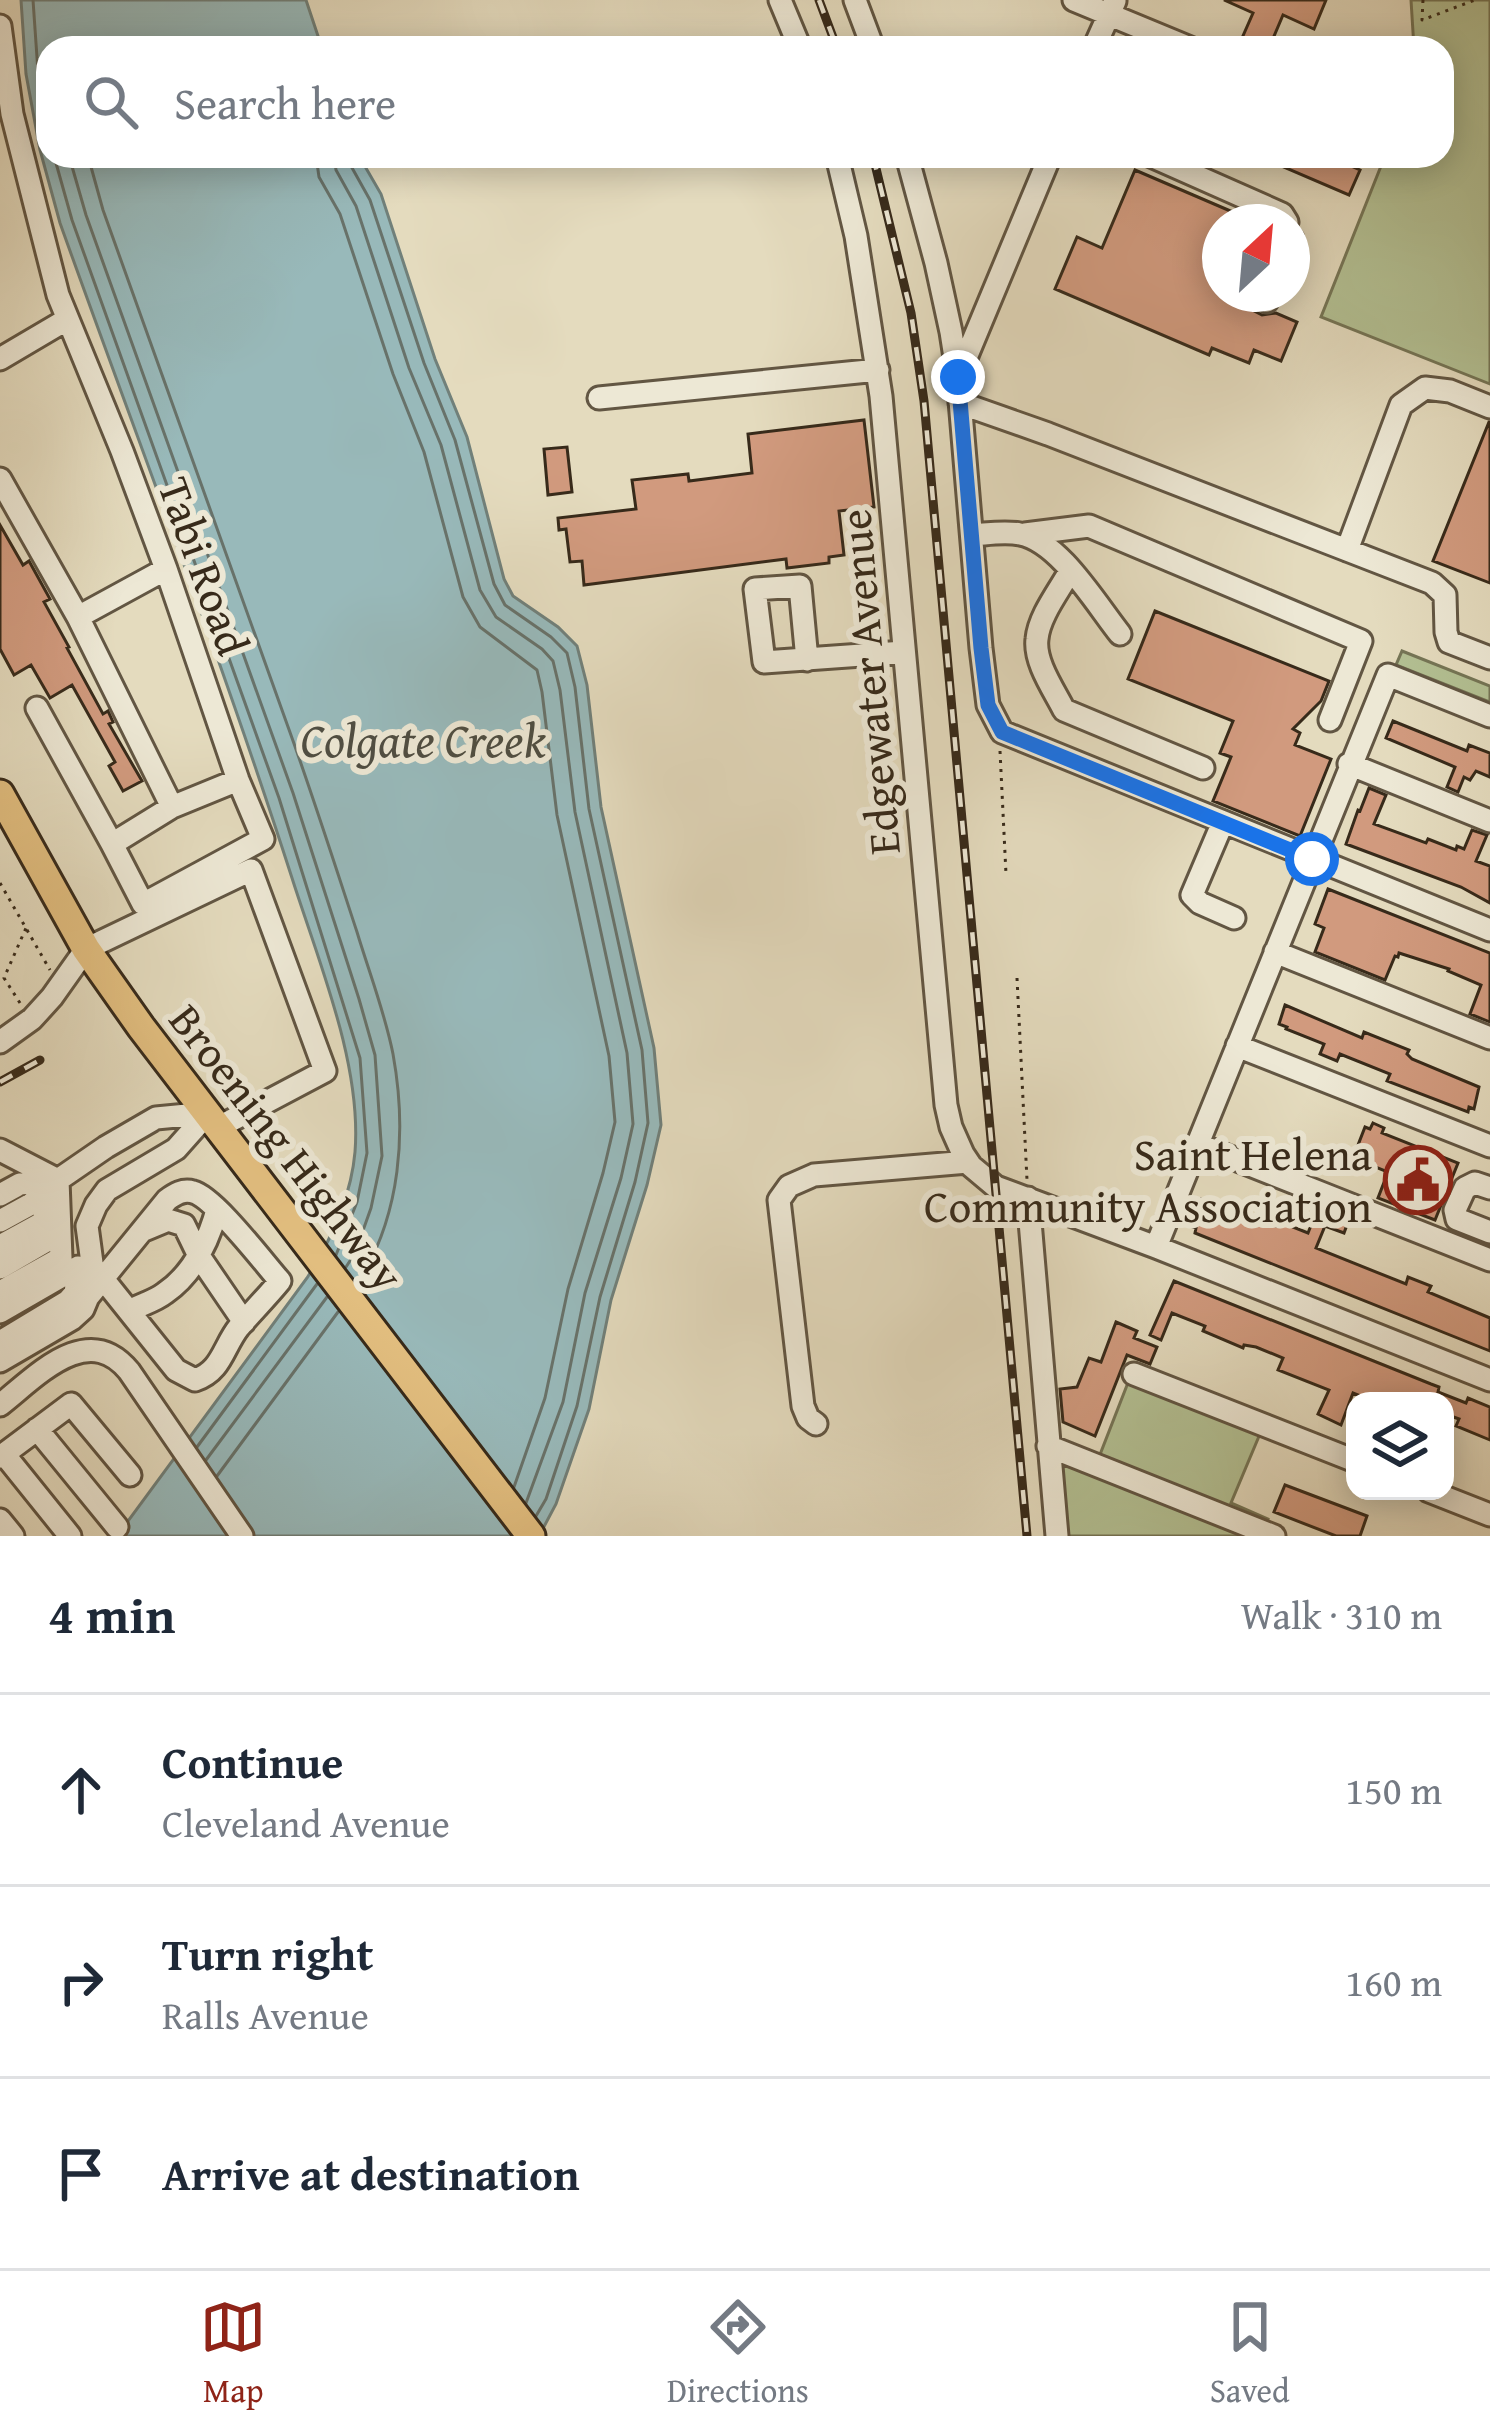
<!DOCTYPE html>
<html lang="en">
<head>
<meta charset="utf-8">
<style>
	body { margin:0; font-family:"Gentium Book Plus",serif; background:#f6f6f7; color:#1f2937 }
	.controls { position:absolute; right:36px; bottom:36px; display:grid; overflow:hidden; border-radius:24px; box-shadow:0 6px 30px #0003 }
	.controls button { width:108px; height:108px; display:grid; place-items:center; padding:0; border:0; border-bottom:3px solid #e0e1e3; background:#fff; color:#1f2937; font:60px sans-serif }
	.compass { position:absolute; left:1202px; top:204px; width:108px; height:108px; border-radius:50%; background:#fff; box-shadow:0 6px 30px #0003; rotate:26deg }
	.stop { position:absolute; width:36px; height:36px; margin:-27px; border:9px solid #1a73e8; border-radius:50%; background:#fff }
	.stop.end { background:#1a73e8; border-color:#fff; box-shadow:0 3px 12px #0008 }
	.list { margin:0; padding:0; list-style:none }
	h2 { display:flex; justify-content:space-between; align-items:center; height:156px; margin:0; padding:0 48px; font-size:51px }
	h2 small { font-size:39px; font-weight:400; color:#747a83 }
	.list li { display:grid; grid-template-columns:78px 1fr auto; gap:36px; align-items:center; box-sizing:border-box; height:192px; padding:0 48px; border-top:3px solid #e0e1e3 }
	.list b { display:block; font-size:45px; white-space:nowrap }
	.list p { margin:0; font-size:39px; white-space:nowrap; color:#747a83 }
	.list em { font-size:39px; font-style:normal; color:#747a83 }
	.icon { flex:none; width:66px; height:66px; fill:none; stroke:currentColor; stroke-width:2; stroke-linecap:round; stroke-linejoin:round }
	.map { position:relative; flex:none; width:1490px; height:1536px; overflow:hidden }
	.search { position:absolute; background:#fff; box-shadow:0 6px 30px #0003; left:36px; right:36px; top:36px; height:132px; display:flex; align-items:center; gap:30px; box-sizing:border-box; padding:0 42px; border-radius:36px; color:#747a83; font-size:45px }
	.sheet { height:732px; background:#fff }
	nav { display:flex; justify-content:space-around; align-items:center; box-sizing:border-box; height:168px; border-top:3px solid #e0e1e3; background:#fff; font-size:33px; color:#747a83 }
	nav a { display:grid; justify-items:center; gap:6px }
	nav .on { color:#8f2418 }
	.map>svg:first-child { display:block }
	.green { fill:#b3c093; stroke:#757556; stroke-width:3 }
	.water { fill:#98b9ba; stroke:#71807a; stroke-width:3 }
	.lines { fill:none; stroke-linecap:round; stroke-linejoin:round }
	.shore { stroke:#68726a; stroke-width:3 }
	.building { fill:#d19a7e; stroke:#372a1a; stroke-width:3 }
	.minor-casing { stroke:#625643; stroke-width:27 }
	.major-casing { stroke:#372a1a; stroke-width:33 }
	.path { stroke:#372a1a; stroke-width:3; stroke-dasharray:3 6; stroke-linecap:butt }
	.minor { stroke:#ede8d5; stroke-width:21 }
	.major { stroke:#e2be7f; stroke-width:27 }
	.rail-casing { stroke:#372a1a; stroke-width:9 }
	.rail { stroke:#ede8d5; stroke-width:4.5; stroke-dasharray:14; stroke-linecap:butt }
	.route { stroke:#1a73e8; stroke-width:15 }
	.labels { text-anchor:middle; stroke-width:12; stroke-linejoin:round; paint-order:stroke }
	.street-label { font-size:45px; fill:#372a1a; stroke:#ede8d5 }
	.poi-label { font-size:45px; fill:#372a1a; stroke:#ede8d5; text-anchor:end }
	.water-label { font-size:48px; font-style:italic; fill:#4f4e42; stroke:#ede8d5 }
</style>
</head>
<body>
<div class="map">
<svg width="1490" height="1536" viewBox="0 0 1490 1536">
	<rect width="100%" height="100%" fill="#e4dbbe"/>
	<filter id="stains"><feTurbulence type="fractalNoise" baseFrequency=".00167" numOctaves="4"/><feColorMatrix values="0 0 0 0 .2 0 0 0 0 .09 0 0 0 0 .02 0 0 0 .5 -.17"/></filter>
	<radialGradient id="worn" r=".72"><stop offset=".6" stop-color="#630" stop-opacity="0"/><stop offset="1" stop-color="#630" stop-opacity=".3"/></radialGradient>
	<!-- green -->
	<path class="green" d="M1411,0H1490V384L1321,317L1385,156H1442V48H1414Z
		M1402,651L1490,686V702L1396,665Z
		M1131,1375L1262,1429L1231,1503L1268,1519L1262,1536H1065L1059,1463L1092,1475Z"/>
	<!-- water -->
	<path class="water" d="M21,0H306L322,48H48V156H359L381,194L435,359L467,437L504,579L513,596L558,627L577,646L587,685L601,807L654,1048L661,1125L647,1185L611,1300L589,1409L556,1504L539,1536H117L307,1278C331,1240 351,1198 355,1152C362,1064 318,960 292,878C221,657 138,441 60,223L40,150L26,74Z"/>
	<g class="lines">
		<!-- shore -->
		<path class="shore" d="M33,0L38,72L48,128
			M54,156L72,220L279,798L360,1058L367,1153L357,1202L336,1255
			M69,156L86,215L293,793L359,999L375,1055L382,1156L371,1208L355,1253L346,1267
			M88,156L103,210C164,382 226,553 287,724C312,793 334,862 357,932C369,972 385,1013 393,1054C407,1131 401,1215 358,1283
			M316,156L319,177L340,214L393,374L424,452L463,597L480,627L537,670L542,692L557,815L609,1056L615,1122L603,1173L568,1289L545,1398L514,1487
			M334,156L336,170L356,206L409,368L441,445L480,590L496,617L542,649L553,661L560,690L575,812L627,1053L633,1124L621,1178L585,1293L563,1402L526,1503
			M349,156L351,166L370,200L424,363L455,440L494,584L505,605L551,637L567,653L575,687L589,809L642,1050L648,1123L635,1182L600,1297L577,1406L546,1499L536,1516
			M197,1447L317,1284
			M206,1460L327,1297
			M217,1476L338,1312"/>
	</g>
	<!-- building -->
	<path class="building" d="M1224,0H1326L1314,29L1283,15L1269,48H1246L1239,45L1253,13Z
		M1258,156H1328L1360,170L1349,195Z
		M1135,170L1256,222H1220V294H1235L1233,300L1262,315L1276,313L1297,322L1281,361L1254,350L1249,363L1212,348L1209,355L1055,289L1077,237L1102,248Z
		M864,420L874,507L839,511L844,555L829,557V563L787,568L786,559L584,585L582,561L570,562L566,529L559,530L558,518L636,509L632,480L688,474L689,481L752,473L748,434Z
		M1489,422H1490V583L1433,561Z
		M567,447L572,492L548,495L544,449Z
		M0,525L23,565L29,561L50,599L44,602L69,647L67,648L103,714L108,711L113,722L109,724L142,781L123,791L109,766L115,762L72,685L50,698L31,665L14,675L0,649Z
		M1155,611L1329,681L1321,701L1293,729L1300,733L1295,745L1331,759L1300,836L1213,801L1231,757L1220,753L1233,721L1128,679Z
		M1393,721L1467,751L1469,745L1490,753V777L1476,771L1470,780L1464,777L1458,792L1447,787L1455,767L1386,738Z
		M1369,788L1386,795L1374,824L1426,843L1428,839L1456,850L1457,846L1464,849L1472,830L1487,835L1476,861L1490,866V903L1461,887L1346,844L1358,810L1360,811Z
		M1328,889L1490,953V1022L1470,1014L1481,985L1448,971L1449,969L1399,953L1398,957L1395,956L1385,980L1315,952L1324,928L1315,924Z
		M1285,1005L1362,1038L1364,1032L1409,1050L1407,1054L1412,1059L1479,1087L1474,1109L1469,1107L1468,1112L1387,1081L1390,1074L1340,1054L1337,1061L1320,1054L1324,1044L1286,1029L1287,1027L1279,1024Z
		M1373,1123L1384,1128L1382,1133L1458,1163L1435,1220L1378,1198L1388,1172L1353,1158L1365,1127L1370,1129Z
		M1201,1199L1254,1223L1256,1218L1276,1226L1278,1221L1308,1233L1317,1210L1348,1222L1344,1233L1325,1226L1316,1248L1406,1284L1408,1277L1431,1286L1428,1292L1490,1318V1351L1195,1233L1196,1228L1190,1226Z
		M1174,1281L1431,1384L1439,1387L1438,1392L1466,1403L1468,1398L1490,1407V1440L1456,1426L1459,1419L1445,1414V1401H1373L1353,1393L1341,1425L1318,1414L1329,1390L1278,1370L1283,1358L1256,1347L1244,1345L1243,1348L1203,1331L1205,1326L1172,1313L1161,1340L1150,1335Z
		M1116,1322L1137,1331L1134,1338L1157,1347L1150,1364L1127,1355L1095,1436L1063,1422L1060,1389L1077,1387L1089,1358L1101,1362Z
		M1285,1485L1367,1516L1360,1536H1336L1274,1512Z"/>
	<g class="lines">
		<!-- minor casing -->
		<g class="minor-casing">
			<path id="minor" d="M780,0L800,48
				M855,0L873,48
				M1074,0L1190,48
				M0,26L12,114L58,295L122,451L166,569L238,780L263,839L143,904L112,844
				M1094,48L1115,1
				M837,156L856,236L881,396L946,1105L951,1127L963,1154L971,1166L996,1187L1156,1247L1490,1380
				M907,156L936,263L951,332L958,377L981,648L988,705L1002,732L1490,930
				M1151,156L1282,214L1287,222
				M1292,239V241
				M1267,301L1270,294
				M0,359L66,320
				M958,377L1050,156
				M599,398L878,370
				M960,403L1048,434L1432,583L1445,595L1446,632L1449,642L1490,658
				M0,479L78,617
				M1025,534L1089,526L1361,641L1330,720
				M972,535C988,534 1004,531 1020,534C1059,541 1096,604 1120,634
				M1347,550L1401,405L1425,388L1450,391L1490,407
				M166,569L78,617L172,807L238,780
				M1070,571C1059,591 1039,616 1037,639C1034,662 1054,690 1064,710L1203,768
				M807,660L800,586L755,589L764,662L904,652
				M37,708L112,844L172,807
				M1349,764L1490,821
				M1223,822L1192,895L1200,903L1234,918
				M1275,952L1490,1038
				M0,1042L32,1019L52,997L86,949L251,870L325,1071L219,1127
				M1237,1046L1490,1146
				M1197,1144L1490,1260
				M0,1150L58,1180
				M1490,1188L1475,1183L1465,1188L1455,1210L1457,1219L1490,1232
				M0,1195L20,1184L57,1180
				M1028,1198L1057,1536
				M0,1221L31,1204L58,1180L106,1147L156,1118L208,1113
				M144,1230L168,1220L184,1225L199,1256L244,1322
				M0,1246L42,1223L50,1203
				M1156,1247L1388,675L1490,716
				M0,1268L50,1239L53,1216
				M0,1292L61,1258L58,1180
				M88,1297L167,1200C175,1194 183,1189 193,1192C214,1197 264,1263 280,1281C267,1297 252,1312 239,1327C223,1347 222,1371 195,1380L176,1370L104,1280
				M129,1311C140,1305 155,1301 165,1293C193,1274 208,1242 217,1210
				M0,1312L78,1267
				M0,1342L68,1301L75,1293L78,1270
				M0,1361L72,1319L83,1309L88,1297L92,1263L87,1226L96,1205L107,1190L176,1149L208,1113
				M1134,1374L1355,1461
				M0,1405C36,1377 87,1320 129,1371L242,1536
				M816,1424L808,1418L803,1406L779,1200L789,1186L814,1175L968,1162
				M37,1429L117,1527
				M1048,1446L1274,1536
				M4,1454L70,1536
				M0,1457L71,1404L130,1475
				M1429,1491L1490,1515
				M0,1520L13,1536"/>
		</g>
		<!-- major casing -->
		<g class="major-casing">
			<path id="major" d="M0,794L86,949L141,1027L531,1536"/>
		</g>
		<!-- path -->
		<path class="path" d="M1423,0L1422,20L1475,0
			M1000,751L1006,874
			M0,883L50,970
			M1017,978L1027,1180
			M20,1003L4,978L26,928"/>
		<!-- minor -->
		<use href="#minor" class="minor"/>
		<!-- major -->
		<use href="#major" class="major"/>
		<!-- rail casing -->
		<g class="rail-casing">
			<path id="rail" d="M819,0L837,48
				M873,156L911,313L924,401L1027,1536
				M0,1082L40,1060"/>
		</g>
		<!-- rail -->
		<use href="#rail" class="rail"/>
	</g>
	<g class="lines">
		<!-- route -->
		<path class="route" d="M958,377L981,648L988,705L1002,732L1312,859"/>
	</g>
	<!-- icons -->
	<defs>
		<g id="civic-ring" transform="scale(3.45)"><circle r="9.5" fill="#ede8d5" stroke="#8f2418" stroke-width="1.5"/><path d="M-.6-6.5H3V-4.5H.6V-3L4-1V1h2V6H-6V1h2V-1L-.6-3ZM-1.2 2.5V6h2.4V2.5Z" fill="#8f2418"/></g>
	</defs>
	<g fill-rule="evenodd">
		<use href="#civic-ring" x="1418" y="1180"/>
	</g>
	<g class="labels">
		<!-- street labels -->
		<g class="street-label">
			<text transform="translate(204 566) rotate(70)" y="16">Tabi Road</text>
			<text transform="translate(869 682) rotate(-95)" y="16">Edgewater Avenue</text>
			<text transform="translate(287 1147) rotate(52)" y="16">Broening Highway</text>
		</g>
		<!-- poi labels -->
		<g class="poi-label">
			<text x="1372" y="1170">Saint Helena<tspan x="1372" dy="52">Community Association</tspan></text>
		</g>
		<!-- water labels -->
		<g class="water-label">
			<text x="423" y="757">Colgate Creek</text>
		</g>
	</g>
	<rect width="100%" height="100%" filter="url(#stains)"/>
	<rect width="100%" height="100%" fill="url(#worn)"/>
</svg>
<div class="controls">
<button><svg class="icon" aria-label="layers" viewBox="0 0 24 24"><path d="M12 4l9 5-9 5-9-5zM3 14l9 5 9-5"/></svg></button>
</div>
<svg class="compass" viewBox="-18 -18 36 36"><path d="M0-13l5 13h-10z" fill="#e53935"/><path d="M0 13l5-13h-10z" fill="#747a83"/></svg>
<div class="stop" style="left:1312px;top:859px"></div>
<div class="stop end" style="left:958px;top:377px"></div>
<div class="search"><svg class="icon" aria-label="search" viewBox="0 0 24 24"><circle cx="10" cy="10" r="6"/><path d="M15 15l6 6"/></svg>Search here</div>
</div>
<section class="sheet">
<h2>4 min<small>Walk · 310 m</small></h2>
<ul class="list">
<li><svg class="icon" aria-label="ahead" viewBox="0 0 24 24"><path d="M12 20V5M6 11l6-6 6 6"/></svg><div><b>Continue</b><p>Cleveland Avenue</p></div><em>150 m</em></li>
<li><svg class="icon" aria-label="right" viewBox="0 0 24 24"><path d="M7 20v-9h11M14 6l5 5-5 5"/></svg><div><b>Turn right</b><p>Ralls Avenue</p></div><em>160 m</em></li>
<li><svg class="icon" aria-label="arrive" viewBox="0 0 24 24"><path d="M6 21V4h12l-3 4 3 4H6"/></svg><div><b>Arrive at destination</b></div></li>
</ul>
</section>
<nav>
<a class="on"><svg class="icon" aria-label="map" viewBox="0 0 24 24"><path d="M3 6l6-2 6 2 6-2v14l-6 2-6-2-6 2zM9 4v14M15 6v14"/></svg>Map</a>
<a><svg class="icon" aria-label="directions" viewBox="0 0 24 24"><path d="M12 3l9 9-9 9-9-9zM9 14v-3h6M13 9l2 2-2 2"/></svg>Directions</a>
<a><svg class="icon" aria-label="saved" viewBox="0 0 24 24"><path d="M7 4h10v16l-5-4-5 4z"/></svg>Saved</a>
</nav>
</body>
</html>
